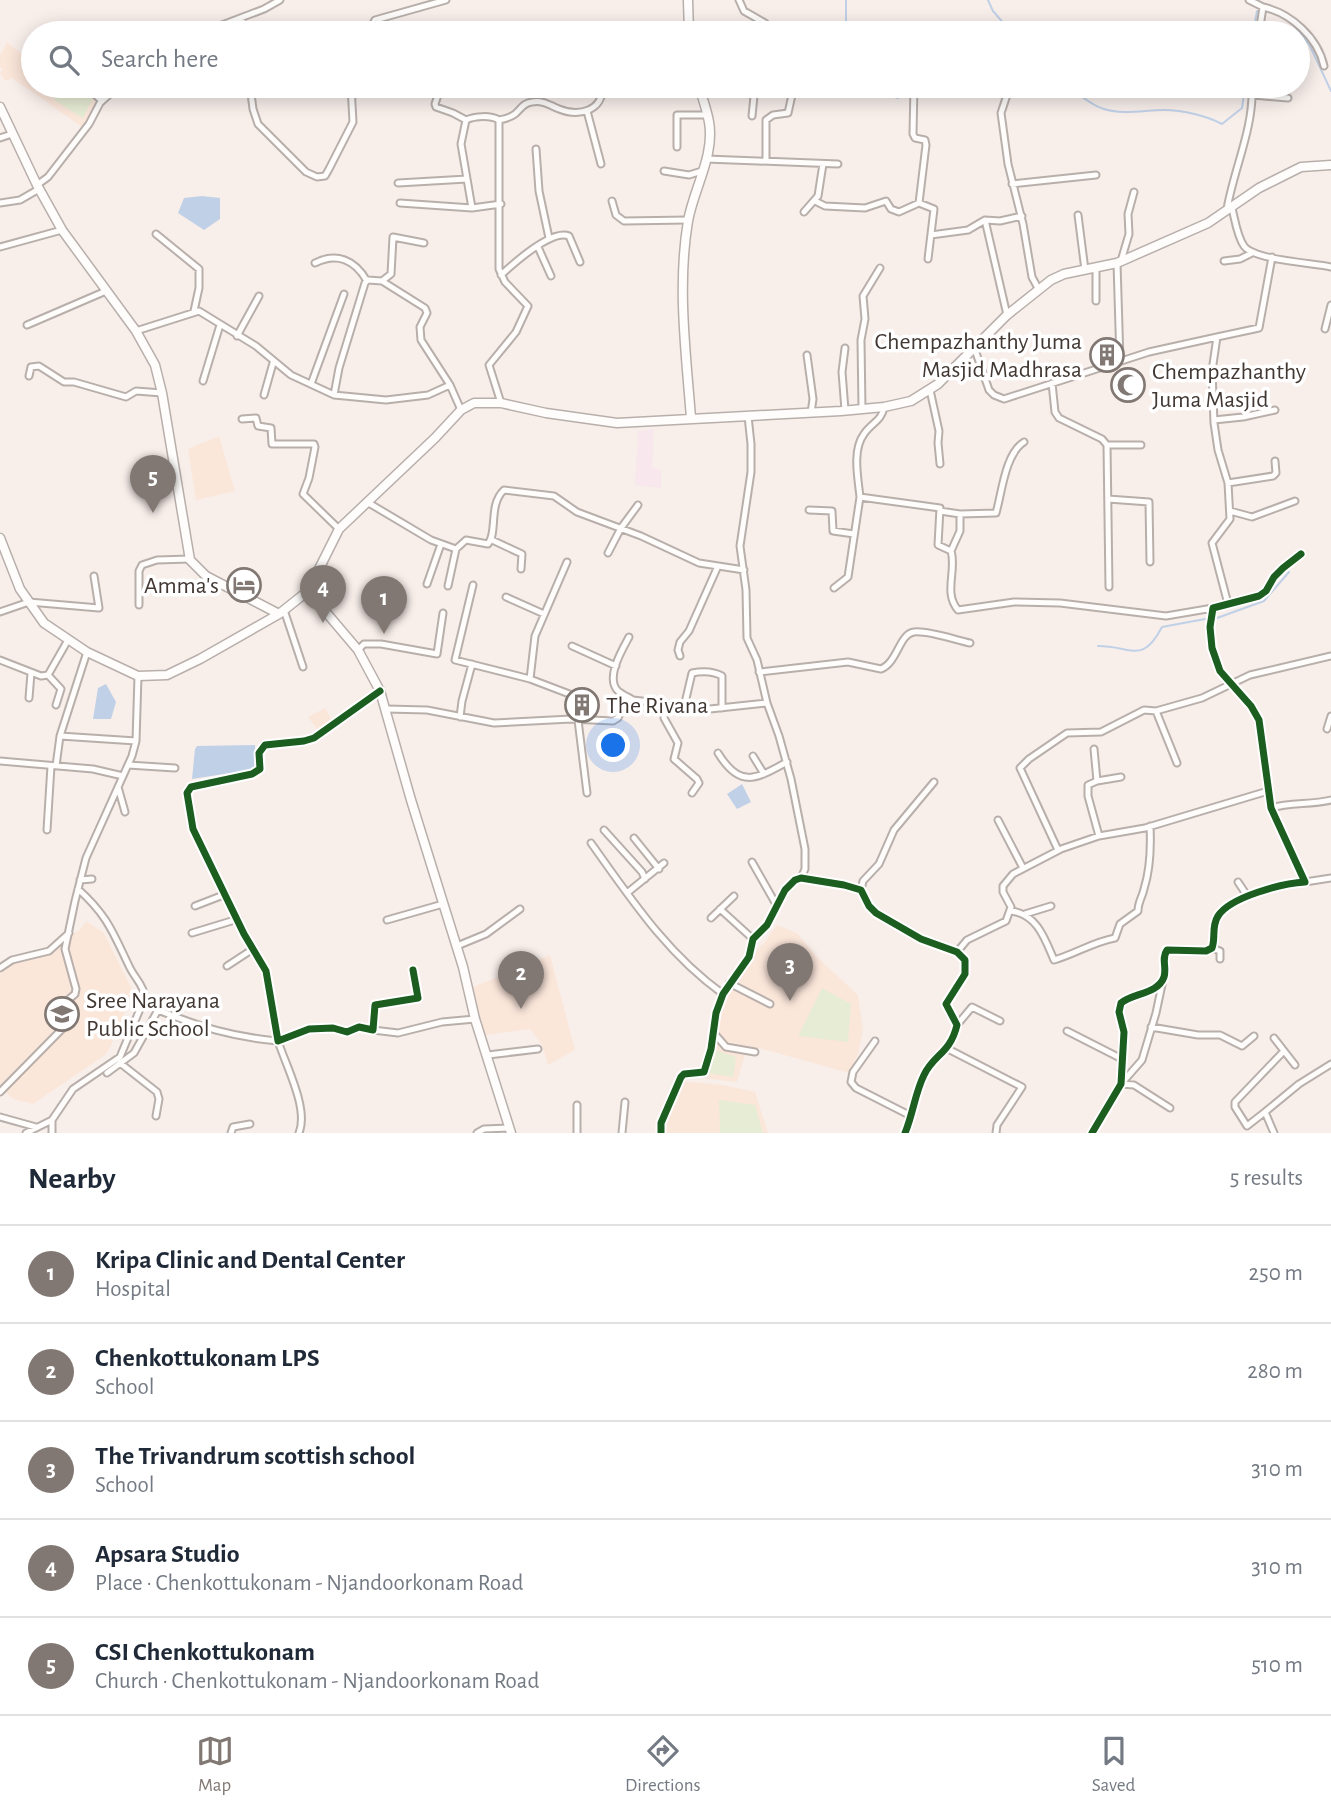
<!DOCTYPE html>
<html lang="en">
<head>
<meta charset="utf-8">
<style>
	body { margin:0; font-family:"Alegreya Sans",sans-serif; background:#f2f2f3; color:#1f2937 }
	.you { position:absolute; left:614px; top:746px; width:24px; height:24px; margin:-18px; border:5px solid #fff; border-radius:50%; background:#1a73e8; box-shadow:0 0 0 10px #1a73e833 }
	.badge { display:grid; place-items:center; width:46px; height:46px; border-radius:50%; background:#827873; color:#fff; font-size:23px; font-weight:700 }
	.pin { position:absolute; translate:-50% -58px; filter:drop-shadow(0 2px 4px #0008) }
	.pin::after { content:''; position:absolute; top:37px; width:24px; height:21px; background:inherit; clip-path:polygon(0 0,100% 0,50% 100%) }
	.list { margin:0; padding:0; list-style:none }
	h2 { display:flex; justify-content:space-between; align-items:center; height:91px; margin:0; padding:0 28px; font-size:30px }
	h2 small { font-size:23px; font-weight:400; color:#747a83 }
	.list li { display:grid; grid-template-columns:46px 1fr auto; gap:21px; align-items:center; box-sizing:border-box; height:98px; padding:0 28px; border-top:2px solid #e0e1e3 }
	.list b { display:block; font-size:26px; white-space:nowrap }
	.list p { margin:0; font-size:23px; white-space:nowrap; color:#747a83 }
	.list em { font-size:23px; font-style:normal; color:#747a83 }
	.icon { flex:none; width:38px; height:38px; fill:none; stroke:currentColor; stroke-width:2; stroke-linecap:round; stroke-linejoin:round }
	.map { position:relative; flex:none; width:1331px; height:1133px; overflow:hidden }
	.search { position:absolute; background:#fff; box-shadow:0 4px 18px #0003; left:21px; right:21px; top:21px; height:77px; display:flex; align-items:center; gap:18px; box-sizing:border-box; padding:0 24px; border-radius:38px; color:#747a83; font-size:26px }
	.sheet { height:581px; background:#fff }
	nav { display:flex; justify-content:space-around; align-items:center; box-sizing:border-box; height:98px; border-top:2px solid #e0e1e3; background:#fff; font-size:19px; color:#747a83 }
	nav a { display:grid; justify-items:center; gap:4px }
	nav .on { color:#827873 }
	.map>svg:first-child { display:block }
	.built { fill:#fbe6da }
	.industrial { fill:#f8e7ec }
	.green { fill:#e7ecd4 }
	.water { fill:#c0d0e7 }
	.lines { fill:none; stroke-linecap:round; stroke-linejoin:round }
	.stream { stroke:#c0d0e7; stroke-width:2 }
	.street-casing { stroke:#b8afab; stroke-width:9 }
	.secondary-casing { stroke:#b8afab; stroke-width:11 }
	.street { stroke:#fefdfc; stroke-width:5 }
	.secondary { stroke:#fefdfc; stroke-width:8 }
	.cycleway-casing { stroke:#fff; stroke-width:11 }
	.cycleway { stroke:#1b5e20; stroke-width:7 }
	.labels { text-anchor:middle; stroke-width:7; stroke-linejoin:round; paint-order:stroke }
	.poi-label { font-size:24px; fill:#423833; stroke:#fff; text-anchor:start }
</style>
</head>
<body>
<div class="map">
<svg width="1331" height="1133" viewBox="0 0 1331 1133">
	<rect width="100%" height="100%" fill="#f8efeb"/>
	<!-- built -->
	<path class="built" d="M7,42L33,63V86H79L99,102L82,127L12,78L5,81L0,73L3,69L0,67V55Z
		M219,436L235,491L196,500L188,449Z
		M325,708L334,724L319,732L308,717Z
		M86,921L104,933L136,997L127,1007L111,1046L105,1055L33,1104L13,1099L0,1087V975L4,968L80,930Z
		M777,925L797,933L816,956L858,995L863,1030L858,1054L849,1073L759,1048L746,1052L737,1082L701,1078L726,988L737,968L764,943Z
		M550,955L575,1050L548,1065L542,1045L530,1029L485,1035L471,988Z
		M681,1081L723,1085L755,1092L768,1133H665V1110Z"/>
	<!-- industrial -->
	<path class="industrial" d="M654,429L652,467L661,470V488L635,485L638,431Z"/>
	<!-- green -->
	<path class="green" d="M77,86L93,98L83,118L54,100L60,91L71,97Z
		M822,988L851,1004L848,1042L798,1036Z
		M715,1050L736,1057L733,1077L707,1073Z
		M719,1100L755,1105L763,1133H720Z"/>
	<!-- water -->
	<path class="water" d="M202,196L220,198V219L204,230L178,213L184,198Z
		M106,684L116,702L111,719H93L98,688Z
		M255,745L256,769L192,779L195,749L197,746Z
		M742,784L751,802L737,809L727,794Z"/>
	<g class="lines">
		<!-- stream -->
		<path class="stream" d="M988,0L993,11L1012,33
			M1256,0L1271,7
			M1292,23L1310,46L1331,91
			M846,33V0
			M995,33L1007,29
			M1253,33L1257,11
			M869,86L874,90L898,98L901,86
			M1068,86C1078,94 1091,105 1104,109C1123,115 1145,110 1164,110C1183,110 1207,116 1222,124L1242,108L1245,86
			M1217,618L1264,601L1289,572
			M1098,646C1132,646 1142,665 1162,627L1205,619"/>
		<!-- street casing -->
		<g class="street-casing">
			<path id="street" d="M739,0L744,11L765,23L762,33
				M1249,0L1263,7L1259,33
				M1263,7C1291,13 1318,38 1324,66
				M242,18L244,33
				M201,33L264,9L280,0
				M368,33L375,20L446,0
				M85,86L102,101
				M250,86L253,109L258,124L306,172L317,177L325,176L329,169L353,122L351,86
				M441,86L435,104L436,107L453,113L466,120
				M685,86H699
				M914,86L913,134L915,138L925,140L926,145L919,203L934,209L928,259
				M650,90L682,86
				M1007,95L1001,113L1008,164L1023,224L1032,277L1039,290
				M1253,95L1288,98
				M587,111L601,164
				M752,116L755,86
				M499,120V269L505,282L528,306L516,332L489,365L501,403
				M0,138L12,134
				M677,147V115H707
				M536,149L539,191L549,238
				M706,159L838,164
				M766,161V120L773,115L788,113L794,86
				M664,171L689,175L702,171
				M398,183L467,179
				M1012,184L1096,175
				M37,185L48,177L89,124L100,103L111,93L126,86
				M612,201L616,215L624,221L688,220
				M815,201L825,206L865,208L886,201L891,209L899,212L919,203
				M0,203L20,200L39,189
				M400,203L472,208L501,204
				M472,208L461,144L466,120C475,116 490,115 499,120C504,119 510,118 515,114C521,109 523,103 532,102C543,100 549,105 559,109C579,117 604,111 602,86
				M1232,208C1235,220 1237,236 1244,246C1254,260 1313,263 1331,267
				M1227,209C1234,168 1254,128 1252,86
				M804,212L818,196L823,164
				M1078,215L1085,270
				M985,220L1007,315
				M156,234L199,269V288L194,311
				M931,235L968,230L985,220L1000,221L1022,216
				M0,247L62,230
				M538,247L551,276
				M1121,261L1129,234L1128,214L1134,192
				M1224,261L1240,259L1252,253
				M315,263C337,252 355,260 367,281
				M1117,263L1120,361
				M501,275C514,263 552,229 569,236L580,262
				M382,281L425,308L427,313L420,327L421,340L450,385L461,410
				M1096,301V268
				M27,325L106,291
				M1325,329L1331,305
				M136,331L199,311L256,346L291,375L334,395L386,400L428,395L450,385
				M237,336L259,296
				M1217,337L1259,328L1272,257
				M974,347L989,390L994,395L1004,399L1149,352L1217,337L1212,371L1214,423L1218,450L1228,483L1230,519L1212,543L1228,604
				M845,348L842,372L845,410
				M807,355L813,399L811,413
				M29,376L31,367L39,366L64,382H74L126,397L136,391L162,393
				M203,381L220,325
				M1052,383L1055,412L1059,418L1102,439L1107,445L1109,587
				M311,384L344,294
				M930,390L939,431L938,443L940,464
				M264,395L273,363
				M334,395L339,368L365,283L368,280L382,281L391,274L393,237L424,243
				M884,407C882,421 871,423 864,434C852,450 858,478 860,497L940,508L938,545L951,551C957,570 943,593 958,610L1014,602L1060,603L1166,616L1213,608
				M862,409L861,340L865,319L863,296L880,268
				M748,416L751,444V472L740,546L746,590L747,638L757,660L767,703L779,736L791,779L805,849V869L801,878
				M242,419L256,418L258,426L271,428L272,444H314L315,447L309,478L303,494L339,529
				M1214,420L1243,417L1275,410
				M1107,445H1141
				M1228,483L1273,476L1276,473L1275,461
				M1108,499L1149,502L1150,562
				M367,502L431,540L456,549L466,540L488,544C498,532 488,505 504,490L554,496L577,512L641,536L699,563L744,570
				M809,510L832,511L833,531L854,534
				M940,511L960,514L996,513C1002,492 1005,454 1024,442
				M1230,511L1252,517L1295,501
				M492,540L522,554L521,569
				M951,551L960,531V514
				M608,553L621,528L638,505
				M567,562L535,636L530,679L572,695L571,719
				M427,584L441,544
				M473,585L455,660L530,679
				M448,586L456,549
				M834,588L848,577L860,497
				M506,597L544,614
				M139,605V571L142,565L157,560L190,559
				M284,610L303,667
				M0,612L29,602L99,608L94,576
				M629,637C622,650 605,678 618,691C622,694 628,697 633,700
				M572,646L616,666
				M358,650L364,644H381L437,654L443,613
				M680,656L678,650L680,642L689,631L718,566
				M0,660L41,676L48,675L68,640
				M759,672L848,662L881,669C898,662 899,634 914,632C927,630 956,640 970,643
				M48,675L61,689L56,705
				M380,691L314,738L304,741L265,745L259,753L260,769L252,774L191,787L187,793L193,829L244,934L266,971L278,1041L309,1029L333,1028L347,1032L359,1027L373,1030L375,1005L418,998L413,970
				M29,698L31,673
				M665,704L664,718L678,743L674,759L697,779L699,783L692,793
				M684,707L692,673C702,671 713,671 722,676V708
				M386,709L427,710L494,723L571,719L613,721L618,718L625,701L633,700L710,709L767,703
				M1156,711L1177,763
				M460,717L462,701L472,664
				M578,720L587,793
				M1327,729L1331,716
				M60,736L136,741
				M1094,749L1097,781
				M718,753C740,789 756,779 787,762
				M753,756L764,774
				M0,761L93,769L123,776
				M128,765L175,768
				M56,766L60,736L87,652
				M118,787L125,812
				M1271,808C1290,802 1311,805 1331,800
				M998,820L1023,868
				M47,830L51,766
				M604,830L642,872L645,879
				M1099,836L1088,796V785L1097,781L1121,777
				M634,838L659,869
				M591,843C631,899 667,954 723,994
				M1058,850L1020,768L1029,759L1067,733L1101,732L1144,710L1156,711L1202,698L1250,675L1331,656
				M752,862L777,906
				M80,880L92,879
				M1238,882L1248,897
				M1305,882L1331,878
				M861,890L863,881L879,864L894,830L934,782
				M627,893L664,863
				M195,906L226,894
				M720,909L753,939
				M1011,911C1037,914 1045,939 1054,960C1075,954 1093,942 1115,938L1120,924L1138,911C1138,902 1142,898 1144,889C1150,870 1151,846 1150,826
				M1025,914L1051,906
				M711,918L734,896
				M387,920L443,904
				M192,933L238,919
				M457,946L486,934L520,909
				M1212,948L1220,951V959
				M957,952L967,940L1006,921L1011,907L1003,892V886L1013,874L1061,849L1099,836L1145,828L1268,791
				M227,966L253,949
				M0,968L12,960L49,951L69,933
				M729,983L770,1004
				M957,1025L972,1007L1000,1021
				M1151,1027L1198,1035H1220L1242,1046L1254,1036
				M373,1030L398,1033L442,1022L475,1019
				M1067,1031L1122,1059
				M713,1032L726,1047L755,1052
				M1274,1038L1295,1065
				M875,1041L853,1072L851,1082L856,1088L911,1116
				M948,1049L1022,1087L997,1125L996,1133
				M488,1055L538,1049
				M120,1063L157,1092L159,1099L156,1116
				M107,1073L134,1053L158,1010C200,1027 233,1037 278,1041C286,1066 309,1109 299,1133
				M1121,1084L1142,1060L1156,1013L1163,980
				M1121,1084L1134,1085L1170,1108
				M0,1092L63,1028L68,1019V1000L75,994L76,989L65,949L75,901L86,858L132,756L136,741L138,676
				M1265,1112L1247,1126L1235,1107V1102L1283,1052
				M0,1117L36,1127
				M26,1133L52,1120
				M52,1133V1120L73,1089L120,1057L145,997C144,986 135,978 130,968C113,933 108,916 78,889
				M231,1133L233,1127L250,1124
				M477,1133L484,1129L509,1128
				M577,1133V1105
				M622,1133L625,1102
				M661,1133V1123L681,1077L684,1074L704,1072L711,1049L716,1013L723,994L749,957L753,939L767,925L785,890L795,880L801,878L844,885L861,890L869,906L876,913L921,939L957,952L965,960V974L946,1004L957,1025C950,1054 934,1054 924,1075C915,1093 913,1114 905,1133
				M1092,1133L1121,1084L1124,1032L1119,1012L1121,1003C1133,993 1158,994 1164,977C1167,967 1161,959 1167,950L1206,951L1212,948C1216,937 1211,927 1218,916C1230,897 1283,883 1305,882L1271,808L1259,720L1251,706L1220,671L1212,648L1210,627L1213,608L1259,596L1266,591L1274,577L1283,568L1301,554
				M1274,1133L1265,1112L1299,1084L1331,1064"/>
		</g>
		<!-- secondary casing -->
		<g class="secondary-casing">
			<path id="secondary" d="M688,0L689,33
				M0,107L37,185L62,230L136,331L155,365L162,393L190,560L206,576L279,614
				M691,418C686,353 677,286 688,221C694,188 715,155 709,122C707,110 702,97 699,86
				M0,538L20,589L44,623L87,652L138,676L167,675L200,659L279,614L308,591L339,529L435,438L461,410L474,403H501L546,413L617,423L841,411L884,407L911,401L938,384L1007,315L1051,280L1064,274L1117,263L1208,223L1259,188L1301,167L1331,165
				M308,591L358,650L380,691L411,800L463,967L475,1019L511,1133"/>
		</g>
		<!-- street -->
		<use href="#street" class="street"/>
		<!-- secondary -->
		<use href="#secondary" class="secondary"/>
		<!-- cycleway casing -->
		<g class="cycleway-casing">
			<path id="cycleway" d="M380,691L314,738L304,741L265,745L259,753L260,769L252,774L191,787L187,793L193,829L244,934L266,971L278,1041L309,1029L333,1028L347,1032L359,1027L373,1030L375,1005L418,998L413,970
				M661,1133V1123L681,1077L684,1074L704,1072L711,1049L716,1013L723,994L749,957L753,939L767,925L785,890L795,880L801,878L844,885L861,890L869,906L876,913L921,939L957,952L965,960V974L946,1004L957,1025C950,1054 934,1054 924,1075C915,1093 913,1114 905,1133
				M1092,1133L1121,1084L1124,1032L1119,1012L1121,1003C1133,993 1158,994 1164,977C1167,967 1161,959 1167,950L1206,951L1212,948C1216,937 1211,927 1218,916C1230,897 1283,883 1305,882L1271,808L1259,720L1251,706L1220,671L1212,648L1210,627L1213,608L1259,596L1266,591L1274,577L1283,568L1301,554"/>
		</g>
		<!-- cycleway -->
		<use href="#cycleway" class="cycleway"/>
	</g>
	<!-- icons -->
	<defs>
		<g id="building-ring" transform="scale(1.75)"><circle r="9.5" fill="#fff" stroke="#827873" stroke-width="1.5"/><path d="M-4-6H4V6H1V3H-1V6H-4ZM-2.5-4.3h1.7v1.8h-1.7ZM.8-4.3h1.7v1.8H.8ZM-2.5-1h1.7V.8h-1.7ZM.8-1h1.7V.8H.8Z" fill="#827873"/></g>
		<g id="mosque-ring" transform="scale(1.75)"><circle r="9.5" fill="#fff" stroke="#827873" stroke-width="1.5"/><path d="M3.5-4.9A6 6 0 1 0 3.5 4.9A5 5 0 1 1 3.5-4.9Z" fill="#827873"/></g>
		<g id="hotel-ring" transform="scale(1.75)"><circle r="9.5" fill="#fff" stroke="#827873" stroke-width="1.5"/><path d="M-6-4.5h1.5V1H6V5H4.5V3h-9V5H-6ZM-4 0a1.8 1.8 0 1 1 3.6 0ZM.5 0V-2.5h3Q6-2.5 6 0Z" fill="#827873"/></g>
		<g id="school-ring" transform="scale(1.75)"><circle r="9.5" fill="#fff" stroke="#827873" stroke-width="1.5"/><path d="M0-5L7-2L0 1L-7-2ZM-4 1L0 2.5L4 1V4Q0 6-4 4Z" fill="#827873"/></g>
	</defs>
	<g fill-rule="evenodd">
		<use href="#building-ring" x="1107" y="355"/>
		<use href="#mosque-ring" x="1128" y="385"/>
		<use href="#hotel-ring" x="244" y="585"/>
		<use href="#building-ring" x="582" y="705"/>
		<use href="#school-ring" x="62" y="1014"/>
	</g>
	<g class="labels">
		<!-- poi labels -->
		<g class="poi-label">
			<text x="1082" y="349" text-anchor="end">Chempazhanthy Juma<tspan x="1082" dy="28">Masjid Madhrasa</tspan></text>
			<text x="1152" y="379">Chempazhanthy<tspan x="1152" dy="28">Juma Masjid</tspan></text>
			<text x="219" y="593" text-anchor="end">Amma's</text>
			<text x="606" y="713">The Rivana</text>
			<text x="86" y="1008">Sree Narayana<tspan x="86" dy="28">Public School</tspan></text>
		</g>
	</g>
</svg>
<div class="you"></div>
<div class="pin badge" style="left:384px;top:634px">1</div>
<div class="pin badge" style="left:521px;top:1009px">2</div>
<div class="pin badge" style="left:790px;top:1001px">3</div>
<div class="pin badge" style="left:323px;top:623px">4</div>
<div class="pin badge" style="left:153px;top:513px">5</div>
<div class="search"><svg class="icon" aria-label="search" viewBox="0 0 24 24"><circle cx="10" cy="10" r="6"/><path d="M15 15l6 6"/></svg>Search here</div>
</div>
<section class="sheet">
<h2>Nearby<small>5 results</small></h2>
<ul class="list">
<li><span class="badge">1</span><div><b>Kripa Clinic and Dental Center</b><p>Hospital</p></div><em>250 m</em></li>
<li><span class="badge">2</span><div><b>Chenkottukonam LPS</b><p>School</p></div><em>280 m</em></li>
<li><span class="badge">3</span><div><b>The Trivandrum scottish school</b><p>School</p></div><em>310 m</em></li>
<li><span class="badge">4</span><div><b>Apsara Studio</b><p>Place · Chenkottukonam - Njandoorkonam Road</p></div><em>310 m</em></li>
<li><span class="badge">5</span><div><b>CSI Chenkottukonam</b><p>Church · Chenkottukonam - Njandoorkonam Road</p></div><em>510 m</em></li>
</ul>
</section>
<nav>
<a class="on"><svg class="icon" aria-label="map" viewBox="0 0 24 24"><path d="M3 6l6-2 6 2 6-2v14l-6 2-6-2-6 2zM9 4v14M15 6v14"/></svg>Map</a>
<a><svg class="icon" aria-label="directions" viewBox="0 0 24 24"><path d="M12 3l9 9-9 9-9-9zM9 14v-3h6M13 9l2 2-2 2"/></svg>Directions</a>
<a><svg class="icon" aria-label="saved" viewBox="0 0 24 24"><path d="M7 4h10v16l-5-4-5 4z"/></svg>Saved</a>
</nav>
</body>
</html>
